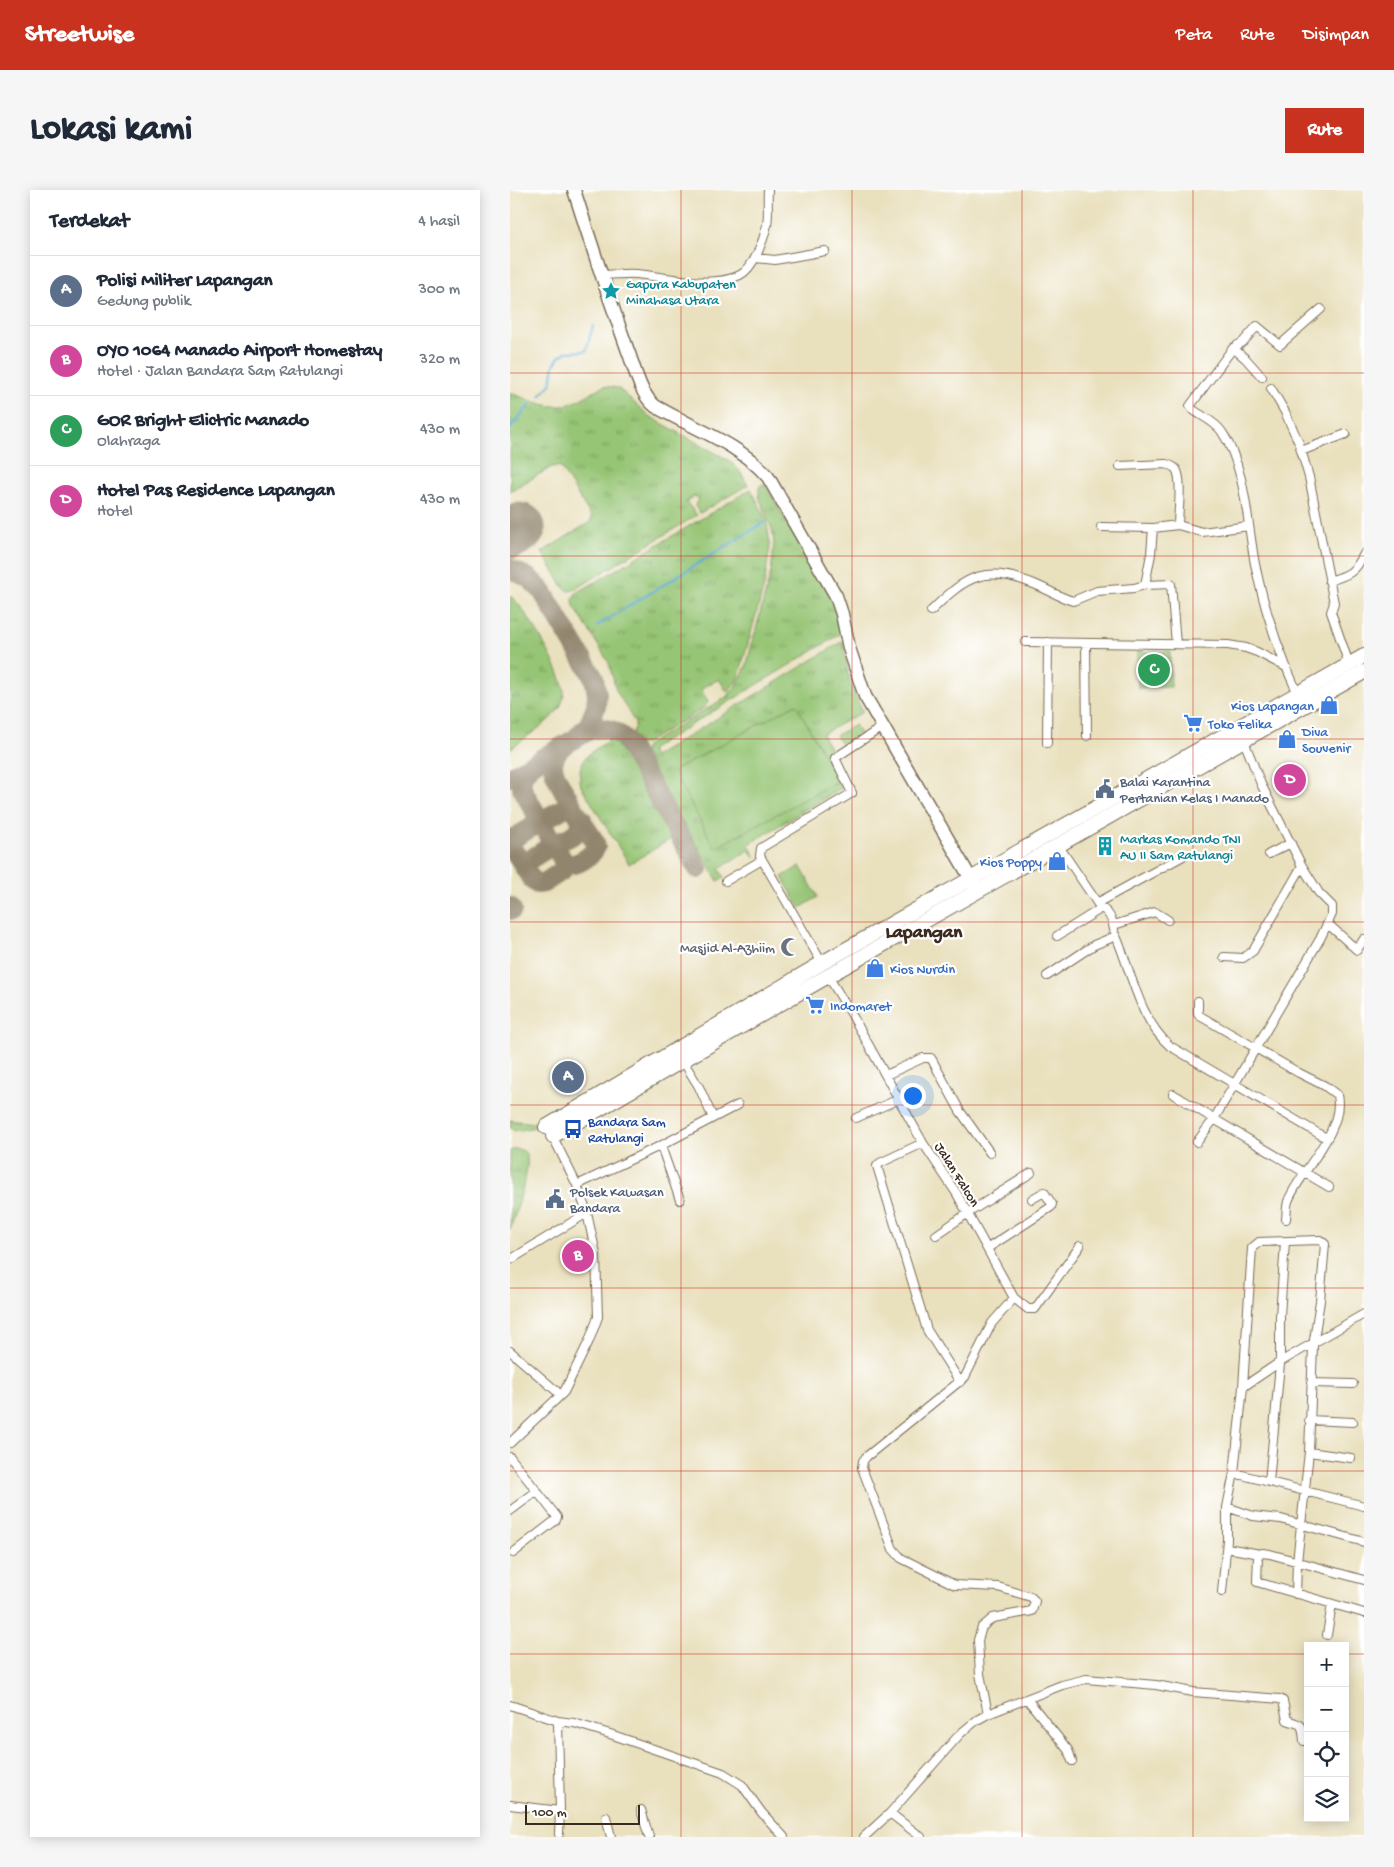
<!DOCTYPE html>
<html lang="id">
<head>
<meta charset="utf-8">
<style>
	body { margin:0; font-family:"Gochi Hand",sans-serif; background:#f6f6f7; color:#1f2937 }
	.controls { position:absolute; right:15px; bottom:15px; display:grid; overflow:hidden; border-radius:0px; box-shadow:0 2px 12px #0003 }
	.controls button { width:45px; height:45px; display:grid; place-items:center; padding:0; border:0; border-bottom:1px solid #e0e1e3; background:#fff; color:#1f2937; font:25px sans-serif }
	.scale { position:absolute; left:15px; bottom:12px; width:115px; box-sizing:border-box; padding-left:5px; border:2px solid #3b2a1e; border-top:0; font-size:14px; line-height:18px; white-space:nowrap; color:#3b2a1e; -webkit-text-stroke:4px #fff; paint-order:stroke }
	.you { position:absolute; left:402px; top:905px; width:18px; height:18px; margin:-12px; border:4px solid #fff; border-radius:50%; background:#1a73e8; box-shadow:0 0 0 8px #1a73e833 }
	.badge { display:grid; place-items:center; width:32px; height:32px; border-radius:50%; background:#c8321e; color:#fff; font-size:16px; font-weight:700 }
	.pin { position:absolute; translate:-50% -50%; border:2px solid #fff; box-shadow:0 1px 5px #0006 }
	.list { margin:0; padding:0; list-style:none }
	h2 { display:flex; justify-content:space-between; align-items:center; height:65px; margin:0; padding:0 20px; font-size:21px }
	h2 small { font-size:16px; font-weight:400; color:#747a83 }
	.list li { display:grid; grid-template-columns:32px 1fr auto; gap:15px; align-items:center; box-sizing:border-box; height:70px; padding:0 20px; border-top:1px solid #e0e1e3 }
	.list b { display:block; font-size:19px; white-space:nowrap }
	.list p { margin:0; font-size:16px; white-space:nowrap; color:#747a83 }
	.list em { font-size:16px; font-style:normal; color:#747a83 }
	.icon { flex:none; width:28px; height:28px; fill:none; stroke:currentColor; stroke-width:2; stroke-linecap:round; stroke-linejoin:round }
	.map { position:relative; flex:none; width:854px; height:1647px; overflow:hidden; border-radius:0px }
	header { display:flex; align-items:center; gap:30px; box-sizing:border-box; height:70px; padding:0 25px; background:#c8321e; color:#fff }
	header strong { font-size:24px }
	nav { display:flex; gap:28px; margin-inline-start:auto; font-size:18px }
	.intro { display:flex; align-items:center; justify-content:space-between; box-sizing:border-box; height:120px; padding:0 30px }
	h1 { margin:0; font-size:35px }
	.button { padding:12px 22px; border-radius:0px; background:#c8321e; color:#fff; font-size:18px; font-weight:700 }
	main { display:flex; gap:30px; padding:0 30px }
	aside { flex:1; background:#fff; border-radius:0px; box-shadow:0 2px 12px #0003 }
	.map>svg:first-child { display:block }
	.grass { fill:url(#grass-tufts); stroke:#687849 }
	.pitch { fill:#96c574; stroke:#687849 }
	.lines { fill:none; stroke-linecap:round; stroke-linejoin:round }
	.stream { stroke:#57a9d2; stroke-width:2.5 }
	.taxiway { stroke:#92856e; stroke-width:20 }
	.runway { stroke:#92856e; stroke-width:51 }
	.minor-casing { stroke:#786a56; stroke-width:10 }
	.primary-casing { stroke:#786a56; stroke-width:15 }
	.trunk-casing { stroke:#786a56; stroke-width:16 }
	.minor { stroke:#fff; stroke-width:8 }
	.primary { stroke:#fff; stroke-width:12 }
	.trunk { stroke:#fff; stroke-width:14 }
	.grid { fill:none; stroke:#c8321e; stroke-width:1; stroke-opacity:0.55 }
	.labels { text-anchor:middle; stroke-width:4.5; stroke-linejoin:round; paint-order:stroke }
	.culture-label { font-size:14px; fill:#0d838f; stroke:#fff; text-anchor:start }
	.shop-label { font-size:14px; fill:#366cbe; stroke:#fff; text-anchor:start }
	.service-label { font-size:14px; fill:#4e5e75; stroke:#fff; text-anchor:start }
	.worship-label { font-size:14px; fill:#5b616d; stroke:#fff; text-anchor:end }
	.transit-label { font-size:14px; fill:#164399; stroke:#fff; text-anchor:start }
	.street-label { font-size:14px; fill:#3b2a1e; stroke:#fff }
	.district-label { font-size:19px; font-weight:bold; fill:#3b2a1e; stroke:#fff }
</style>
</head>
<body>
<header>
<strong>Streetwise</strong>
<nav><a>Peta</a><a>Rute</a><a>Disimpan</a></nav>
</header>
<div class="intro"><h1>Lokasi kami</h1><a class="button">Rute</a></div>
<main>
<aside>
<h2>Terdekat<small>4 hasil</small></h2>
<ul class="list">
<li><span class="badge" style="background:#5c6f8a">A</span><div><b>Polisi Militer Lapangan</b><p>Gedung publik</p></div><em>300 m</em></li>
<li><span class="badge" style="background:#d1479c">B</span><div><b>OYO 1064 Manado Airport Homestay</b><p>Hotel · Jalan Bandara Sam Ratulangi</p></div><em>320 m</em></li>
<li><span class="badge" style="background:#2e9e5b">C</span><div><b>GOR Bright Elictric Manado</b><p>Olahraga</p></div><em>430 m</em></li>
<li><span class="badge" style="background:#d1479c">D</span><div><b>Hotel Pas Residence Lapangan</b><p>Hotel</p></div><em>430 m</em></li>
</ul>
</aside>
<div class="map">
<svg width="854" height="1647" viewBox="0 0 854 1647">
	<defs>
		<pattern id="grass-tufts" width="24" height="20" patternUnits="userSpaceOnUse" patternTransform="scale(1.25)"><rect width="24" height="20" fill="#96c574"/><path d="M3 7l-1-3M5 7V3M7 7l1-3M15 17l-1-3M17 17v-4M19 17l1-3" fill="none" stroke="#7ca05f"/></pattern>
	</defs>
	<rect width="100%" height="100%" fill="#fff"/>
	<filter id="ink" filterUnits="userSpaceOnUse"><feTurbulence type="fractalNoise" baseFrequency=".02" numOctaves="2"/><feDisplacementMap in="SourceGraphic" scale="10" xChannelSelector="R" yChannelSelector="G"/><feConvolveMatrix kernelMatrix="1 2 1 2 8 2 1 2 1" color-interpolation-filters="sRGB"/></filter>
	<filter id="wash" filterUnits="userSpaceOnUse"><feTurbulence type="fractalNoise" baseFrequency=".0096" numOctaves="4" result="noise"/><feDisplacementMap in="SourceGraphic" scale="20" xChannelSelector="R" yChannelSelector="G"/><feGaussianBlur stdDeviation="1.12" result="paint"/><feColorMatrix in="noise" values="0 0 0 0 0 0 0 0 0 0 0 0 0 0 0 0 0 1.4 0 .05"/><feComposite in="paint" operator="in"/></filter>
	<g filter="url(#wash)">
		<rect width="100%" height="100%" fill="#e9e0bd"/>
		<!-- grass -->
		<path class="grass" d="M94,196L108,198L139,226L220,271L229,280L238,295L190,323L185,315L189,310L185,306L176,312L187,325L64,400L59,401L53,397L32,362L80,332L82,328L50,276L42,277L0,301V203C20,209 41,222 62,213C73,209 83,201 94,196Z
			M252,294L255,295L322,408L332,443L140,560L144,567L333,451L340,494L353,522L312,544L322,561L317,569L333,597L239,654L245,666L244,667L239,660L209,679L214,687L208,691L133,565L136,557L139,554L218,506L227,494L236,477L261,382L264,353L262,339L249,307V297Z
			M241,299L257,331L260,356L254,396L230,482L225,493L217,502L209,489L191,499L198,512L194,518L134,554L127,553C118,546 125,541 125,533L106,500L99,473L64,416L63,410L65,404Z
			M0,406C15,416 54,484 54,502C54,507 52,513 50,517C45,528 11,551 0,559Z
			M100,550L106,553L162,646L161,649L119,674L71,596C65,570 80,562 100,550Z
			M0,930L25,933L26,937L5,941L0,938Z
			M5,959C11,959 16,961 17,967C20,978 5,1027 0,1039V961Z"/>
		<!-- pitch -->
		<path class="pitch" d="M660,461L661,497L628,498L627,462Z
			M286,514L328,591L205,658L163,581Z
			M345,535L351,546L332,556L326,545Z
			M290,676L308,707L290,718L272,687Z"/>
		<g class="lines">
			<!-- stream -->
			<path class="stream" d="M30,206L41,194L44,175L49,167L56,162L76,161L83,136
				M0,239L20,214
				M87,436L255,332"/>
			<!-- taxiway -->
			<path class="taxiway" d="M0,379L19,388L32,401L84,488L87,504L86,517L79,534L68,546
				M53,556C47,561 43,568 43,576C44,590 76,637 85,652L86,657C81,667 64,679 54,672
				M0,587L80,540C95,535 108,541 117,552L188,679
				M0,648H4L24,636L27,626L35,629L54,618L58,613V607
				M0,655L22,690L27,694L34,693L52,681L54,672L12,599V587L21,574
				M8,668L13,671L19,670L38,658L40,649C50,656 74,642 72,629
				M0,717L2,720"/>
			<!-- runway -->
			<path class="runway" d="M0,344L10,338"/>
		</g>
	</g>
	<g filter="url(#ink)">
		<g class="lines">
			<!-- minor casing -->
			<g class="minor-casing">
				<path id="minor" d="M245,68L265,70L315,61
					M92,85C104,85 115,83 127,84C157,87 202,99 230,85C244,78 254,49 257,35C259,23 257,11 258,0
					M723,158L733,152L747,136L770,155L811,119
					M752,187L736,169L723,158L680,216L682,219C691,226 706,232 712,242C736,278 737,332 745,374C754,418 769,463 788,504
					M761,198L775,222L789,253L799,287L824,413L821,422L839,474
					M791,261L836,244
					M610,276L656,274C660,275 663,276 666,279C673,289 668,323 668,335
					M591,337L643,338L668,335L692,342L739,336
					M819,391C838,385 845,383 854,364
					M635,395L661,394L666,454
					M421,421C456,386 475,374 524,394C537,399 549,407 563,411L587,401L624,398L635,395L641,364L643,338
					M515,452L718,455L736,458L747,462L776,477
					M576,453L577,546
					M537,553L538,452
					M759,664L781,653
					M216,691L252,670
					M587,713L673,666
					M590,717C599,722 603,729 604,740
					M818,734L847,760L854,749
					M604,735L645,722L658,730
					M547,746L587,721L590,717L548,655
					M714,767L733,768L743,761L792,676
					M312,773L250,666L251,658L342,603L325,568L372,537
					M318,786L342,825L413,953L447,1004L504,1108L518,1119H525L570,1056
					M537,786L584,755L606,746C622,783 629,829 660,856L816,948
					M688,811V823L690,826L789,883L815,896L827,905C835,940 792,979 779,1009C776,1015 777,1022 776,1029
					M376,885L413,868H421L450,921L480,963
					M663,904L704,929L810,749L822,724V716L809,703L792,676L751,594L734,551
					M203,928L228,915
					M346,928L389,909
					M687,952L704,929L819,997
					M413,953L370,973L367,976L417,1140L450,1192
					M67,995L154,954
					M170,1010L152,959L154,954L203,928L189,897L173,871
					M426,1045L458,1023L521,983
					M478,1058L541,1017L542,1014L534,1002L522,1009
					M0,1070L77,1023
					M0,1161L51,1205
					M801,1193L843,1194
					M733,1197L770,1172L854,1124
					M799,1230L843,1232
					M0,1253L54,1202L79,1151L88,1127L86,1064L77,1023L67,995L42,945
					M799,1262L841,1268
					M0,1267L47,1327L46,1330L3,1363
					M724,1283L854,1316
					M759,1292L770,1174V1126L775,1052
					M717,1317L743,1326L771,1329L854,1352
					M0,1321L27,1301
					M717,1358L750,1364
					M854,1390L760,1364L752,1363L748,1366L747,1392L854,1423
					M712,1402L717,1350V1317L724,1283L733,1197L742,1058L749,1052L810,1050L815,1054L810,1111L803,1156L799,1262L787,1372L786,1404
					M817,1445L822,1414
					M517,1509L558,1560L562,1571
					M0,1515L48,1531L50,1621L49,1644
					M478,1524L470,1484L468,1450L472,1437L483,1428L522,1421L525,1411L521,1407L488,1397L445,1395L391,1368L383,1359L352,1278L353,1271L356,1267L455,1187L482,1133L504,1108
					M48,1531L64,1533L100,1544L213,1583L232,1595L252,1623L274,1647
					M0,1615L50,1621
					M131,1620L139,1647
					M96,1627L101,1647
					M354,1647L380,1623
					M411,1647L380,1623L450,1544L467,1530L478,1524L552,1495L576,1489L646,1495L683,1502L770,1509L773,1511L777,1530C793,1536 792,1532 794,1551"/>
			</g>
			<!-- primary casing -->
			<g class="primary-casing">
				<path id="primary" d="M64,0C81,54 99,108 118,161C125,179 130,204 145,216C182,238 229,253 258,287L326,406L332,424L339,458L355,506L465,696"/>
			</g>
			<!-- trunk casing -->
			<g class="trunk-casing">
				<path id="trunk" d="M36,937L312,773L854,466
					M43,946L318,786L854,482"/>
			</g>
			<!-- minor -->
			<use href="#minor" class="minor"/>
			<!-- primary -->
			<use href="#primary" class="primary"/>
			<!-- trunk -->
			<use href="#trunk" class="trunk"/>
		</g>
	</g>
	<!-- grid -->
	<path class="grid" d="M171,0V1647M342,0V1647M512,0V1647M683,0V1647M0,183H854M0,366H854M0,549H854M0,732H854M0,915H854M0,1098H854M0,1281H854M0,1464H798M835,1464H854"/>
	<!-- icons -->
	<defs>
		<g id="sight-bare" transform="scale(1.5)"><path d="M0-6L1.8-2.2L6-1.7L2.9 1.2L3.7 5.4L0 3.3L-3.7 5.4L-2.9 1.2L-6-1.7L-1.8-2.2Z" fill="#0f9aa8" stroke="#fff" stroke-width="2.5" paint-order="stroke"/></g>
		<g id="shop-bare" transform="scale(1.5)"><path d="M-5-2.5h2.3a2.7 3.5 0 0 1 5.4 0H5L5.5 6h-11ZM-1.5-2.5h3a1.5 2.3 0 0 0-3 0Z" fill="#3f7fe0" stroke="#fff" stroke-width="2.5" paint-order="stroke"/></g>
		<g id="supermarket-bare" transform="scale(1.5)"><path d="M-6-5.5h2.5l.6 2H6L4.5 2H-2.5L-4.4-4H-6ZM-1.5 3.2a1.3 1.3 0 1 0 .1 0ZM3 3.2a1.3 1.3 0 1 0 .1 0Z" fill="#3f7fe0" stroke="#fff" stroke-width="2.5" paint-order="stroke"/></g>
		<g id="civic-bare" transform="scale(1.5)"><path d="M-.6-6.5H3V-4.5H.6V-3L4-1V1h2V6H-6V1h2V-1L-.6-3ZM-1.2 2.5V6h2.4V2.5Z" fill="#5c6f8a" stroke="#fff" stroke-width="2.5" paint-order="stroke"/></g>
		<g id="building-bare" transform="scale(1.5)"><path d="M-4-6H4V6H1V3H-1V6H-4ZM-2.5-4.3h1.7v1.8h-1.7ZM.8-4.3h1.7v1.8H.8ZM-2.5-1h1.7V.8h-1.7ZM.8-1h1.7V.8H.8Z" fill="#0f9aa8" stroke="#fff" stroke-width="2.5" paint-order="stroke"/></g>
		<g id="mosque-bare" transform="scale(1.5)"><path d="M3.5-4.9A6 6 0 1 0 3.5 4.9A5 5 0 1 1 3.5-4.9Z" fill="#6b7280" stroke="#fff" stroke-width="2.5" paint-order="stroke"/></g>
		<g id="bus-bare" transform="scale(1.5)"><path d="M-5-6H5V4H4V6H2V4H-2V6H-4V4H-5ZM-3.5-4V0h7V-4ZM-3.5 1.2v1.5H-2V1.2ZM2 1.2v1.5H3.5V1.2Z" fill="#1a4fb4" stroke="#fff" stroke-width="2.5" paint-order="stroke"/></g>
	</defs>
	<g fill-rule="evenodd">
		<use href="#sight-bare" x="101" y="101"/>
		<use href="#shop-bare" x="819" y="515"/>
		<use href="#supermarket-bare" x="683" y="533"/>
		<use href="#shop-bare" x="777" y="549"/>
		<use href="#civic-bare" x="595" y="599"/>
		<use href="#building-bare" x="595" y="656"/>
		<use href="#shop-bare" x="547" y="671"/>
		<use href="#mosque-bare" x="280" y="757"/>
		<use href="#shop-bare" x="365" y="778"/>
		<use href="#supermarket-bare" x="305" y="815"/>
		<use href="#bus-bare" x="63" y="939"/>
		<use href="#civic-bare" x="45" y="1009"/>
	</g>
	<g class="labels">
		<!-- culture labels -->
		<g class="culture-label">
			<text x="116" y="98">Gapura Kabupaten<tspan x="116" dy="16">Minahasa Utara</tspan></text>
			<text x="610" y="653">Markas Komando TNI<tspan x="610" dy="16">AU II Sam Ratulangi</tspan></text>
		</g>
		<!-- shop labels -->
		<g class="shop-label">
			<text x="804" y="520" text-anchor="end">Kios Lapangan</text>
			<text x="698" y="538">Toko Felika</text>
			<text x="792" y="546">Diva<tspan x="792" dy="16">Souvenir</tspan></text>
			<text x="532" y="676" text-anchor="end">Kios Poppy</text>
			<text x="380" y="783">Kios Nurdin</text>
			<text x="320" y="820">Indomaret</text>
		</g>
		<!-- service labels -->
		<g class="service-label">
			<text x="610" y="596">Balai Karantina<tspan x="610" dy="16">Pertanian Kelas I Manado</tspan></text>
			<text x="60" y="1006">Polsek Kawasan<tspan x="60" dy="16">Bandara</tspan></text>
		</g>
		<!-- worship labels -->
		<g class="worship-label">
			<text x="265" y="762">Masjid Al-Azhiim</text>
		</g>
		<!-- transit labels -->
		<g class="transit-label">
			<text x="78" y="936">Bandara Sam<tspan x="78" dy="16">Ratulangi</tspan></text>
		</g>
		<!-- street labels -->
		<g class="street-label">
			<text transform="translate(448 984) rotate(58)" y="5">Jalan Falcon</text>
		</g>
		<!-- district labels -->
		<g class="district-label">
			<text x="414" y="747">Lapangan</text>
		</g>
	</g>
</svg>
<div class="controls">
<button>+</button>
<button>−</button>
<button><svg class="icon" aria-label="locate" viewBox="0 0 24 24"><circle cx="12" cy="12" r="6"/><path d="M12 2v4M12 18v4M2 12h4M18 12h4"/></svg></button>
<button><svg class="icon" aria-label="layers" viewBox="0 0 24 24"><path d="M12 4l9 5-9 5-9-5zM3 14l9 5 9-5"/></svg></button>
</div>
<div class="scale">100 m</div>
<div class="you"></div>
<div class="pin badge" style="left:58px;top:887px;background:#5c6f8a">A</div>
<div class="pin badge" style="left:68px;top:1066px;background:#d1479c">B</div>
<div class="pin badge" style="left:644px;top:480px;background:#2e9e5b">C</div>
<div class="pin badge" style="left:780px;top:590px;background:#d1479c">D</div>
</div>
</main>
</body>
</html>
